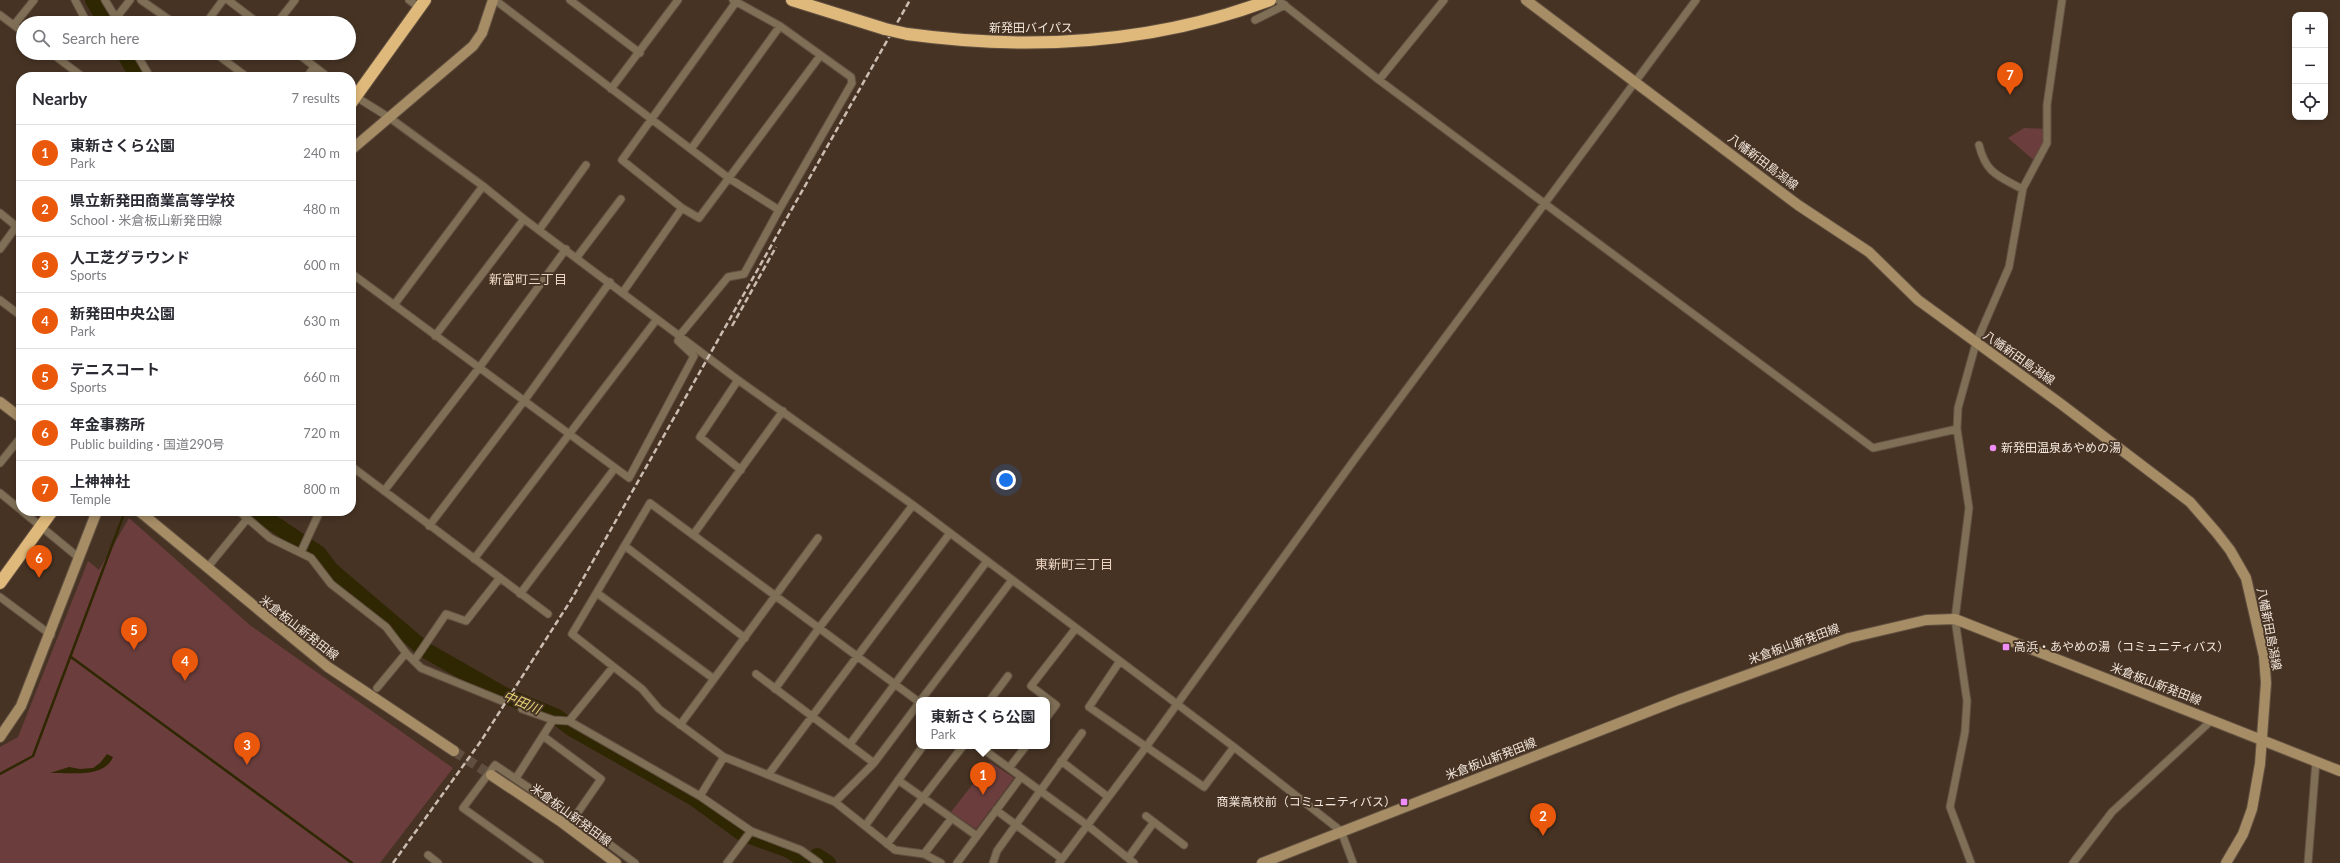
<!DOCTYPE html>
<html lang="en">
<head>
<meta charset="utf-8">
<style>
	body { margin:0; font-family:Lato,"Noto Sans JP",sans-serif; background:#f7f7f7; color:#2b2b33 }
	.controls { position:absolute; right:12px; top:12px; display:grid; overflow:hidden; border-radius:8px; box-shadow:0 2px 6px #0003 }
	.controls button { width:36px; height:36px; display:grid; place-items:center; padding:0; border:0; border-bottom:1px solid #e1e1e2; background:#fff; color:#2b2b33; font:20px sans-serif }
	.you { position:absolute; left:1006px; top:480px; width:14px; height:14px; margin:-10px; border:3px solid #fff; border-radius:50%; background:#1a73e8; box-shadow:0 0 0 6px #1a73e833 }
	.badge { display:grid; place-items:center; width:26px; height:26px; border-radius:50%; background:#ea580c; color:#fff; font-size:13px; font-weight:700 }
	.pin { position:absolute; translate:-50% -33px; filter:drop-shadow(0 1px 2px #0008) }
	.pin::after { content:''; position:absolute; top:21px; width:14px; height:12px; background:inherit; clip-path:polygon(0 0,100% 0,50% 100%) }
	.popup { position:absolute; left:916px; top:697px; width:134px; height:52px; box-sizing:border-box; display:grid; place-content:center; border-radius:8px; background:#fff; filter:drop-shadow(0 1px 3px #0005); font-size:13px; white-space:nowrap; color:#7c7c81 }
	.popup b { font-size:15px; color:#2b2b33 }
	.popup::after { content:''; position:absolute; left:50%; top:100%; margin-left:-8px; border:8px solid transparent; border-top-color:#fff }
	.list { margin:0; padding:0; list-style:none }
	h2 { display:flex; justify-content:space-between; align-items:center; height:52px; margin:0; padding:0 16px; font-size:17px }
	h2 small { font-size:13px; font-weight:400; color:#7c7c81 }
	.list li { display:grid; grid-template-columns:26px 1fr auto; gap:12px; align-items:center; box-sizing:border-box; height:56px; padding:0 16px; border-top:1px solid #e1e1e2 }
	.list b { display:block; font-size:15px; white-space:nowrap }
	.list p { margin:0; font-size:13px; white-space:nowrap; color:#7c7c81 }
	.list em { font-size:13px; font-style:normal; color:#7c7c81 }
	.icon { flex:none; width:22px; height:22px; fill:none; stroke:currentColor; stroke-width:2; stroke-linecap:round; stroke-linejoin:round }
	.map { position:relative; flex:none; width:2340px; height:863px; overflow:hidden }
	.search { position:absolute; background:#fff; box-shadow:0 2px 6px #0003; left:16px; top:16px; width:340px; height:44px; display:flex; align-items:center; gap:10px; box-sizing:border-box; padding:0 14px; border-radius:22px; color:#7c7c81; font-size:15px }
	.panel { position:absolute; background:#fff; box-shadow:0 2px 6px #0003; left:16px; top:72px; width:340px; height:444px; border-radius:16px }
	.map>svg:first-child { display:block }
	.green { fill:#6b3e3d }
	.water { fill:#2e2702 }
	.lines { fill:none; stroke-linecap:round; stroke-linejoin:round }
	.stream { stroke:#2e2702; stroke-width:2.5 }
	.river { stroke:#2e2702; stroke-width:16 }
	.secondary-tunnel { stroke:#604e40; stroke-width:10; stroke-dasharray:10 5; stroke-linecap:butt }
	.street-casing { stroke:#625041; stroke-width:9 }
	.secondary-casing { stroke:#625041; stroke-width:12 }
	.highway-casing { stroke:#625041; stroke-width:14 }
	.street { stroke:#7e6f56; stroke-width:7 }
	.secondary { stroke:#a68d66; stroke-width:10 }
	.highway { stroke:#dfb97b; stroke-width:12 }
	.rail { stroke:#cbbdb2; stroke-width:2.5; stroke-dasharray:6 3; stroke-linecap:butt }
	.highway-bridge-casing { stroke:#625041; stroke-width:14; stroke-linecap:butt }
	.highway-bridge { stroke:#dfb97b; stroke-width:12 }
	.poi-dot { fill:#ee8cf8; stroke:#463324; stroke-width:1.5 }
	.labels { text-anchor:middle; stroke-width:3.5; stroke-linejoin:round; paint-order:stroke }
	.street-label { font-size:12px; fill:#f2e6dc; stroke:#463324 }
	.poi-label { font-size:12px; fill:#f2e6dc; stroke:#463324; text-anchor:start }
	.neighbourhood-label { font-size:13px; fill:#ecd4c1; stroke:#463324 }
	.water-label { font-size:13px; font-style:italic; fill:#ebd876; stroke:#463324 }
</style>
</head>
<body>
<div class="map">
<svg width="2340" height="863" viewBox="0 0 2340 863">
	<rect width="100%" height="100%" fill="#463324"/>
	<!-- green -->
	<path class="green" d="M2024,128L2047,129V143L2036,162L2008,138Z
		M129,518L251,626L453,768L380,863H0V747L18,737L88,561L99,570Z
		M990,762L1014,778L976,829L951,812Z"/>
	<!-- water -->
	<path class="water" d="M107,754L113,757C104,779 70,772 50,773L69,767L80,769L93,768L100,763Z"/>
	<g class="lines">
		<!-- stream -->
		<path class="stream" d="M71,657L352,863
			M0,774L33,756L125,511"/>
		<!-- river -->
		<path class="river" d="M93,0L107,23
			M124,53L138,77
			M255,511L319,554L330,569L425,650L504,695L557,717L571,728L694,798L742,833L789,850L809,863
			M812,863L817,856L828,863"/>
		<!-- secondary-tunnel -->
		<path class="secondary-tunnel" d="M454,751L491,775"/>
		<!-- street casing -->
		<g class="street-casing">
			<path id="street" d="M75,0L84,17L80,23
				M105,0L119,23
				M141,0L174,23
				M228,0L258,23
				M409,0L420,8
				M570,0L640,53
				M733,0L780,26L851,77L852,83L779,210
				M1278,0L1379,80L1873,448L1957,429
				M736,2L622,160L682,208L699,218L820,56
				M0,15L23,32
				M116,18L130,0
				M1255,20L1285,5
				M206,23L223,0
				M277,23L295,0
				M14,25L34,0
				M51,53L83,77
				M136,53L150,77
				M215,53L247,77
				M297,53L328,77
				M307,77L314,67
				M1379,80L1444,0
				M611,89L678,0
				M353,95L390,118L483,186L524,219L738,380L913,505L1234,747L1341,831L1353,863
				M1979,145C1986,174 1999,176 2022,189
				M691,149L780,26
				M0,213L21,230
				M539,230L586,165
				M0,249L16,227
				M577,257L621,199
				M351,273L629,478L694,356L678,341L680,335L728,277L744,274L779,210L730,179L495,0
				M623,292L682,208
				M0,300L21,316
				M394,305L483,186
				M435,336L524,219
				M738,380L700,437L741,470
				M0,463L21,437
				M351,466L548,614
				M384,491L479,368L566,249
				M0,493L21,510
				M22,511L78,557
				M239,511L270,538L311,558L331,584L386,627L406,653L421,668L502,701
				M429,526L524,401L610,282
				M693,535L783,411
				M625,546L745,638
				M301,552L320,511
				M474,559L657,319
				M207,568L247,519
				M597,593L714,679
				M520,594L615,468
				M0,597L51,635
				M414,661L446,614L466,621L499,579
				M1120,661L1089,707L1204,787L1234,747
				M756,674L874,763
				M377,688L406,653
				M775,689L819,628L913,505
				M921,700L1012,580
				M990,700L1008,676
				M919,702L650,503L572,634L642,689L659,709L724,757L835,802L895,850L924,854L941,863
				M522,709L553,720L569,721L700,796L751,831L801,850L819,863
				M1047,717L1056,705L1031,686L1076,628
				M569,721L613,667
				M680,725L818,538
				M543,736L601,779L574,818
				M850,744L987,561
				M979,746L1087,825L1134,863
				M1061,761L1107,796
				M1009,768L1026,746
				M768,775L950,533
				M516,778L553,720
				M898,780L977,836
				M700,796L724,757
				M835,802L874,763L919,703
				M996,810L1062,859
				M1146,816L1184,845
				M865,826L923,746
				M887,844L963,746
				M924,854L951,819
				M428,855L438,863
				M1128,858L1154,822
				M540,863L463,808L495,765L574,818L635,863
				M727,863L751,831
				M957,863L1021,777
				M993,863L997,851L1082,733
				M1059,863L1146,747L1357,456L1696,0
				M1971,863L1950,807L1965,732L1967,701L1955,619L1969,508L1957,429L1958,408L1976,343L2009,267L2023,188L2047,143V105L2062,0
				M2073,863L2112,812L2212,720
				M2308,863L2316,761"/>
		</g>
		<!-- secondary casing -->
		<g class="secondary-casing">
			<path id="secondary" d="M1526,0L1798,205L1869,252L1918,300L2061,404L2190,502L2216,532L2230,550L2246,578L2264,656L2266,683L2260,764L2252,809L2243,834L2226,863
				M351,150L473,46L482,33L493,0
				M0,402L21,418
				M139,511L328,667L454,751
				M0,737L21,706L97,511
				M491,775L560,821L616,863
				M1262,863L1678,700L1849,638L1926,620L1955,619L2340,771"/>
		</g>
		<!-- highway casing -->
		<g class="highway-casing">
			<path id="highway" d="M792,0L885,29
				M907,34C1031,51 1153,44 1270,0
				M351,103L425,0
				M0,583L52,511"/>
		</g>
		<!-- street -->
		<use href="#street" class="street"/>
		<!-- secondary -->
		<use href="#secondary" class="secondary"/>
		<!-- highway -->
		<use href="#highway" class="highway"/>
		<!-- rail -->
		<path class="rail" d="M732,326L776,247
			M393,863L481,741L571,600L910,0"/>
		<!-- highway-bridge casing -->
		<g class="highway-bridge-casing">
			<path id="highway-bridge" d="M885,29L907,34"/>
		</g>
		<!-- highway-bridge -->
		<use href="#highway-bridge" class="highway-bridge"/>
	</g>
	<!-- markers -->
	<g class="poi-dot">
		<circle cx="1993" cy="448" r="4"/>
		<rect x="2002" y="643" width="8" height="8" rx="2"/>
		<rect x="1400" y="798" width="8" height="8" rx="2"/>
	</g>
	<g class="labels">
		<!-- street labels -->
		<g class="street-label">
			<text x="1031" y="32">新発田バイパス</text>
			<text transform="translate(1763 162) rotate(37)" y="4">八幡新田島潟線</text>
			<text transform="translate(2019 358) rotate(35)" y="4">八幡新田島潟線</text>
			<text transform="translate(299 628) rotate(38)" y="4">米倉板山新発田線</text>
			<text transform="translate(2269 629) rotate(79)" y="4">八幡新田島潟線</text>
			<text transform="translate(1794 644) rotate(-20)" y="4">米倉板山新発田線</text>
			<text transform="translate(2156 684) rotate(21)" y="4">米倉板山新発田線</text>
			<text transform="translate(1491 759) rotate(-21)" y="4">米倉板山新発田線</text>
			<text transform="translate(571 815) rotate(36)" y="4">米倉板山新発田線</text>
		</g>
		<!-- poi labels -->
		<g class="poi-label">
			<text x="2001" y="452">新発田温泉あやめの湯</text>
			<text x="2014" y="651">高浜・あやめの湯（コミュニティバス）</text>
			<text x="1396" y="806" text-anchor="end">商業高校前（コミュニティバス）</text>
		</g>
		<!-- neighbourhood labels -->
		<g class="neighbourhood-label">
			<text x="528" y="284">新富町三丁目</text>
			<text x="1074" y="569">東新町三丁目</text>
		</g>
		<!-- water labels -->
		<g class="water-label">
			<text transform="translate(522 702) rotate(23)" y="5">中田川</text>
		</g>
	</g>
</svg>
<div class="controls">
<button>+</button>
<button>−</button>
<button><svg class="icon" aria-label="locate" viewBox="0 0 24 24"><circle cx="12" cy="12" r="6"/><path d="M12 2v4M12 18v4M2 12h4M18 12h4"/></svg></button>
</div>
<div class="you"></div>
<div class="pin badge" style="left:983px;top:795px">1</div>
<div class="popup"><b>東新さくら公園</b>Park</div>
<div class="pin badge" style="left:1543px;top:836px">2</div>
<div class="pin badge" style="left:247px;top:765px">3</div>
<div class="pin badge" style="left:185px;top:681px">4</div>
<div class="pin badge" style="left:134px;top:650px">5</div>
<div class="pin badge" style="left:39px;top:578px">6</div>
<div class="pin badge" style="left:2010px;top:95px">7</div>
<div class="search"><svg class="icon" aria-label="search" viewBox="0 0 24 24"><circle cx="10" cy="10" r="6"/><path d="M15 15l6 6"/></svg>Search here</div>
<section class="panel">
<h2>Nearby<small>7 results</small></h2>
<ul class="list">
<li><span class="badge">1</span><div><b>東新さくら公園</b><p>Park</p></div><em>240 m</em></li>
<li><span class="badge">2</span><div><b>県立新発田商業高等学校</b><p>School · 米倉板山新発田線</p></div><em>480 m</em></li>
<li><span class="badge">3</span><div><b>人工芝グラウンド</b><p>Sports</p></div><em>600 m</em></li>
<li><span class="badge">4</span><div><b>新発田中央公園</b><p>Park</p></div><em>630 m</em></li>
<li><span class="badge">5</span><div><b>テニスコート</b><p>Sports</p></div><em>660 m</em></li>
<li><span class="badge">6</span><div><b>年金事務所</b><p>Public building · 国道290号</p></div><em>720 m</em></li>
<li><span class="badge">7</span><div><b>上神神社</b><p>Temple</p></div><em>800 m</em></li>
</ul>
</section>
</div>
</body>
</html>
